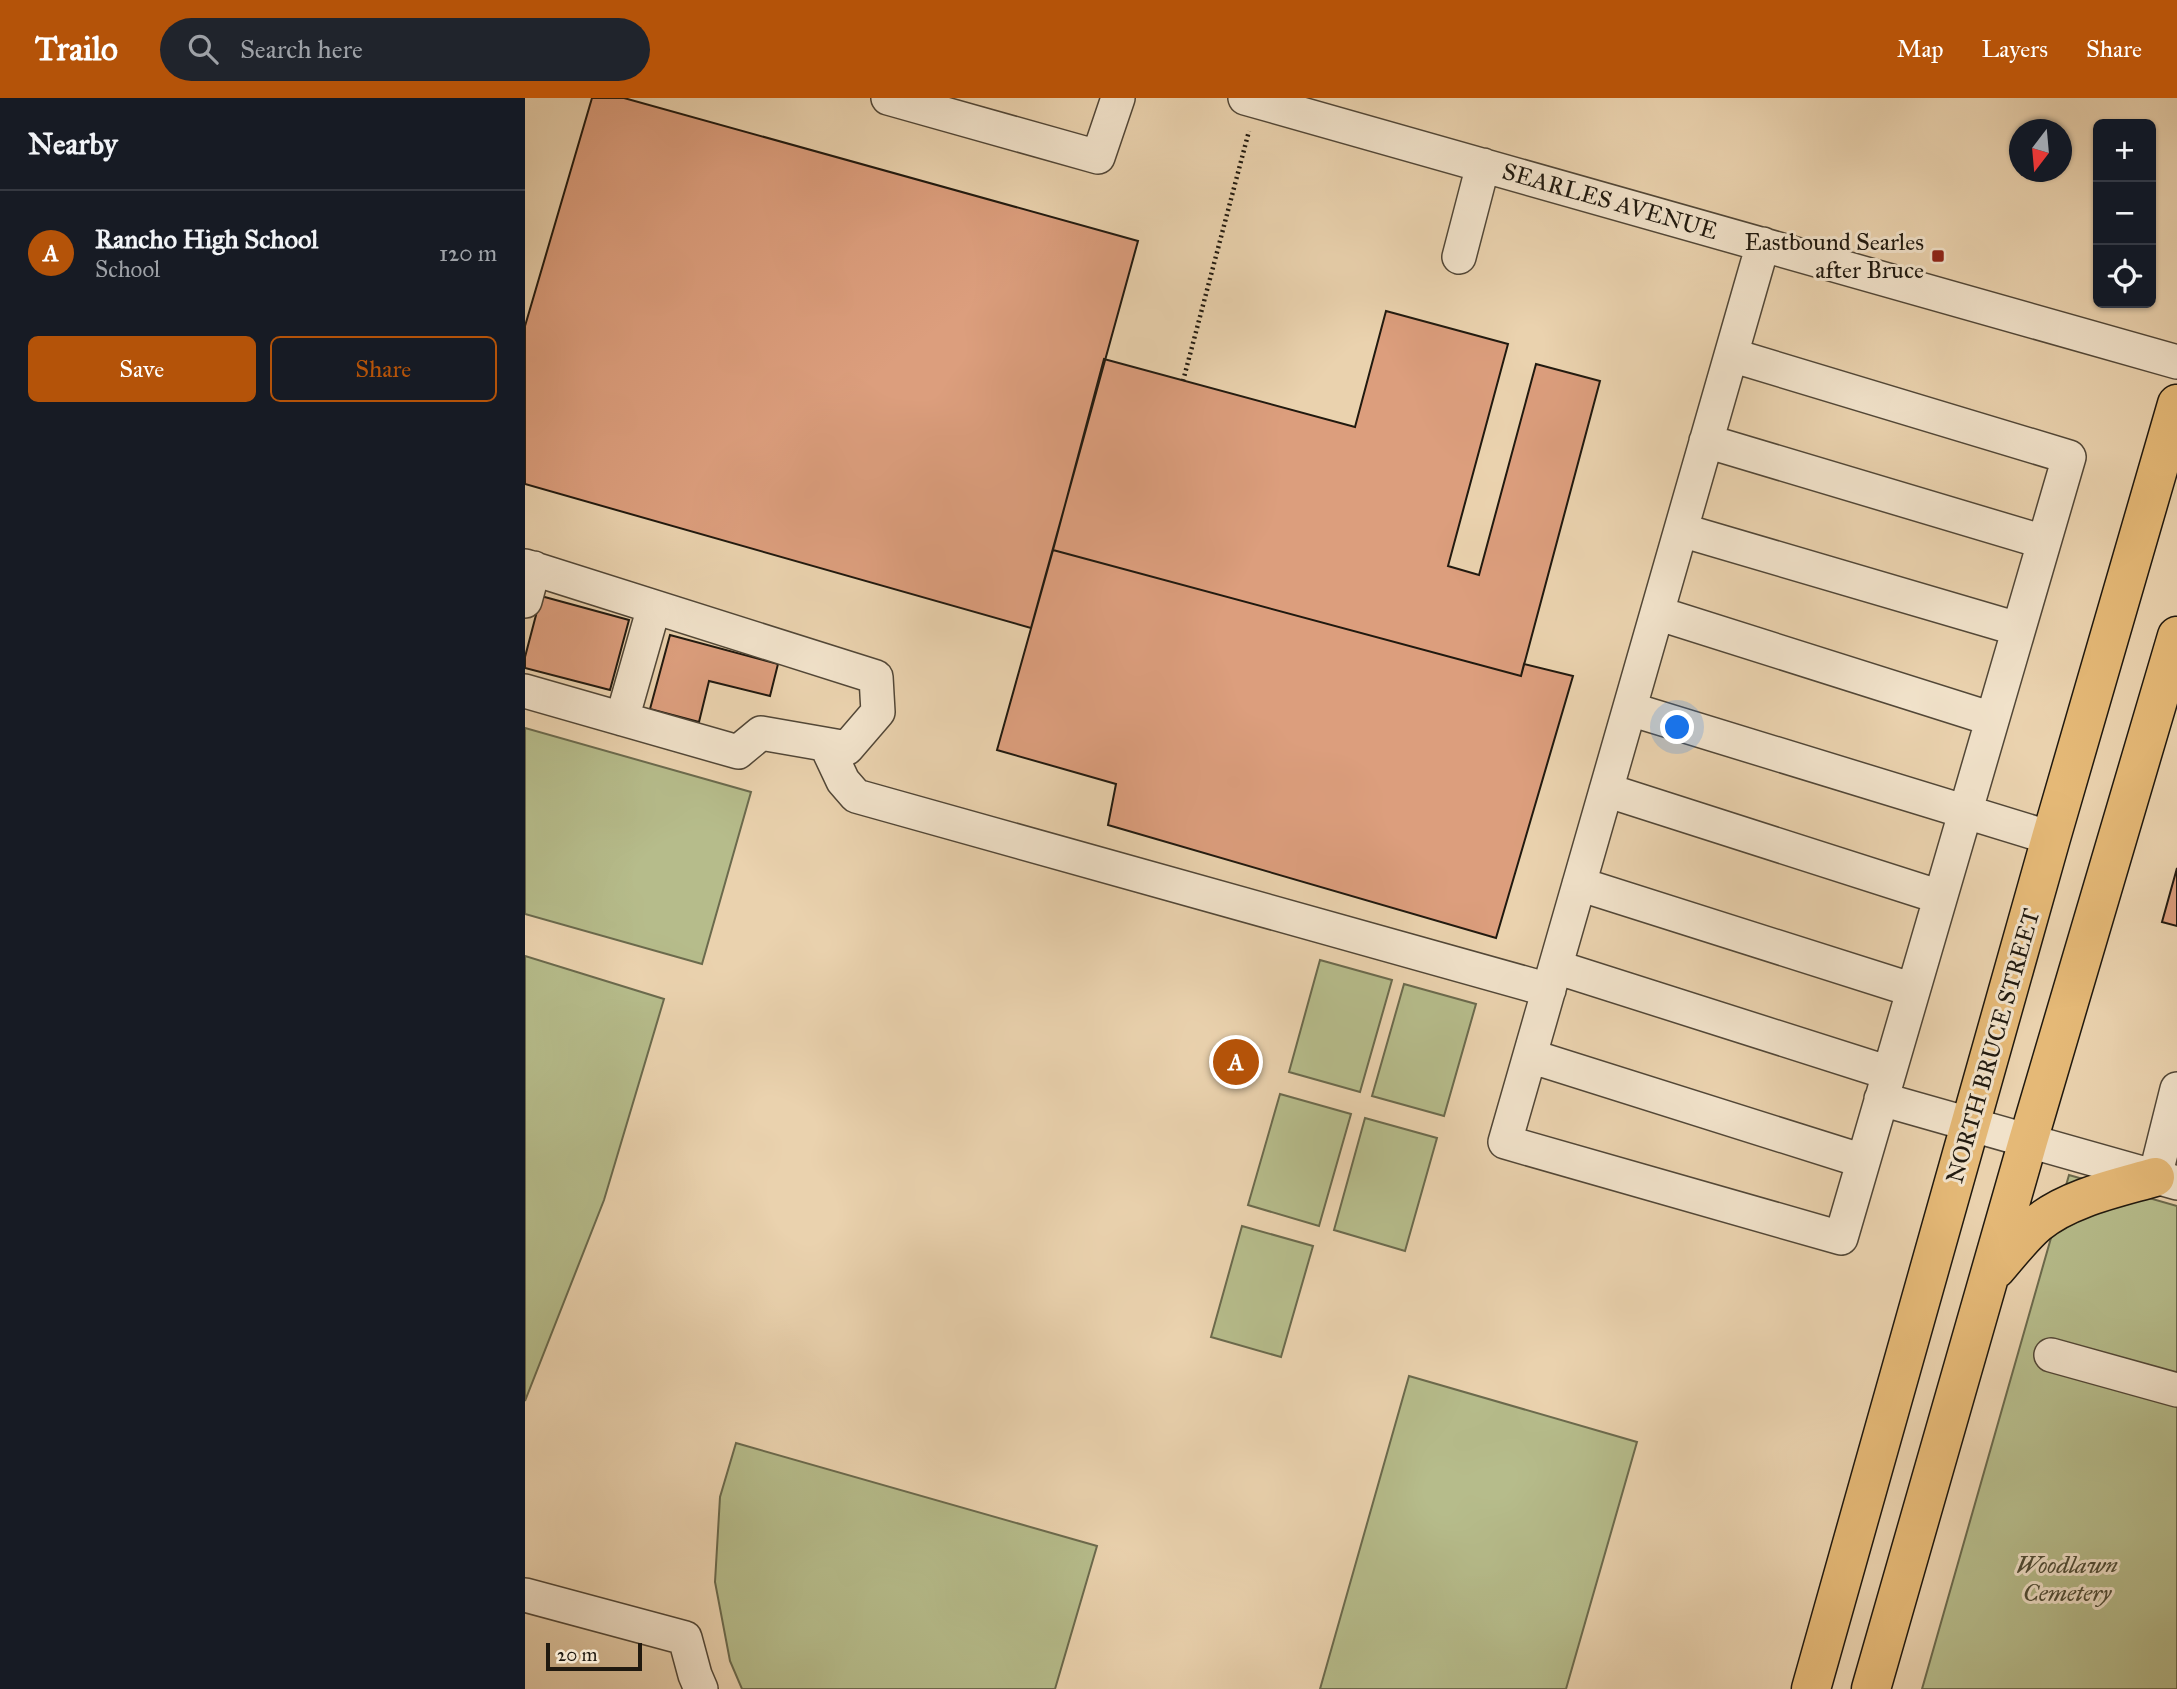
<!DOCTYPE html>
<html lang="en">
<head>
<meta charset="utf-8">
<style>
	body { margin:0; font-family:"IM FELL Great Primer",serif; background:#20242c; color:#f1f3f6 }
	.controls { position:absolute; right:21px; top:21px; display:grid; overflow:hidden; border-radius:10px; box-shadow:0 2px 5px #0004 }
	.controls button { width:63px; height:63px; display:grid; place-items:center; padding:0; border:0; border-bottom:2px solid #363941; background:#171b24; color:#f1f3f6; font:35px sans-serif }
	.compass { position:absolute; left:1484px; top:21px; width:63px; height:63px; border-radius:50%; background:#171b24; box-shadow:0 2px 5px #0004; rotate:196deg }
	.scale { position:absolute; left:21px; bottom:18px; width:96px; box-sizing:border-box; padding-left:7px; border:4px solid #20190f; border-top:0; font-size:19px; line-height:24px; white-space:nowrap; color:#20190f; -webkit-text-stroke:5px #f1e2ca; paint-order:stroke }
	.you { position:absolute; left:1153px; top:630px; width:24px; height:24px; margin:-18px; border:5px solid #fff; border-radius:50%; background:#1a73e8; box-shadow:0 0 0 10px #1a73e833 }
	.badge { display:grid; place-items:center; width:46px; height:46px; border-radius:50%; background:#b45309; color:#fff; font-size:23px; font-weight:700 }
	.pin { position:absolute; translate:-50% -50%; border:4px solid #fff; box-shadow:0 2px 7px #0006 }
	.list { margin:0; padding:0; list-style:none }
	h2 { display:flex; justify-content:space-between; align-items:center; height:91px; margin:0; padding:0 28px; font-size:30px }
	h2 small { font-size:23px; font-weight:400; color:#9ea1a6 }
	.list li { display:grid; grid-template-columns:46px 1fr auto; gap:21px; align-items:center; box-sizing:border-box; height:126px; padding:0 28px; border-top:2px solid #363941 }
	.list b { display:block; font-size:26px; white-space:nowrap }
	.list p { margin:0; font-size:23px; white-space:nowrap; color:#9ea1a6 }
	.list em { font-size:23px; font-style:normal; color:#9ea1a6 }
	.actions { display:flex; gap:14px; padding:21px 28px }
	.actions a { flex:1; padding:16px 0; border:2px solid #b45309; border-radius:10px; text-align:center; font-size:24px; color:#b45309 }
	.actions .main { background:#b45309; color:#fff }
	.icon { flex:none; width:38px; height:38px; fill:none; stroke:currentColor; stroke-width:2; stroke-linecap:round; stroke-linejoin:round }
	.map { position:relative; flex:none; width:1652px; height:1591px; overflow:hidden }
	header { display:flex; align-items:center; gap:42px; box-sizing:border-box; height:98px; padding:0 35px; background:#b45309; color:#fff }
	header strong { font-size:33px }
	nav { display:flex; gap:38px; margin-inline-start:auto; font-size:24px }
	.search { width:490px; height:63px; background:#20242c; display:flex; align-items:center; gap:18px; box-sizing:border-box; padding:0 24px; border-radius:38px; color:#9ea1a6; font-size:26px }
	main { display:flex }
	aside { flex:1; background:#171b24 }
	.map>svg:first-child { display:block }
	.green { fill:#b6bc8b; stroke:#6b6a4d; stroke-width:2 }
	.building { fill:#dc9e7d; stroke:#20190f; stroke-width:2 }
	.lines { fill:none; stroke-linecap:round; stroke-linejoin:round }
	.minor-casing { stroke:#524737; stroke-width:36 }
	.major-casing { stroke:#20190f; stroke-width:41 }
	.path { stroke:#20190f; stroke-width:4.5; stroke-dasharray:2 3.5; stroke-linecap:butt }
	.minor { stroke:#f1e2ca; stroke-width:33 }
	.major { stroke:#e5b977; stroke-width:38 }
	.poi-dot { fill:#8f2418; stroke:#f1e2ca; stroke-width:2.5 }
	.labels { text-anchor:middle; stroke-width:6; stroke-linejoin:round; paint-order:stroke }
	.street-label { font-size:24px; fill:#20190f; stroke:#f1e2ca }
	.poi-label { font-size:24px; fill:#20190f; stroke:#f1e2ca; text-anchor:end }
	.park-label { font-size:24px; font-style:italic; fill:#4d4a34; stroke:#f1e2ca }
</style>
</head>
<body>
<header>
<strong>Trailo</strong>
<div class="search"><svg class="icon" aria-label="search" viewBox="0 0 24 24"><circle cx="10" cy="10" r="6"/><path d="M15 15l6 6"/></svg>Search here</div>
<nav><a>Map</a><a>Layers</a><a>Share</a></nav>
</header>
<main>
<aside>
<h2>Nearby<small></small></h2>
<ul class="list">
<li><span class="badge">A</span><div><b>Rancho High School</b><p>School</p></div><em>120 m</em></li>
</ul>
<div class="actions"><a class="main">Save</a><a>Share</a></div>
</aside>
<div class="map">
<svg width="1652" height="1591" viewBox="0 0 1652 1591">
	<rect width="100%" height="100%" fill="#ead2ae"/>
	<filter id="stains"><feTurbulence type="fractalNoise" baseFrequency=".00286" numOctaves="4"/><feColorMatrix values="0 0 0 0 .2 0 0 0 0 .09 0 0 0 0 .02 0 0 0 .5 -.17"/></filter>
	<radialGradient id="worn" r=".72"><stop offset=".6" stop-color="#630" stop-opacity="0"/><stop offset="1" stop-color="#630" stop-opacity=".3"/></radialGradient>
	<!-- green -->
	<path class="green" d="M0,630L226,694L177,866L0,816Z
		M0,858L139,901L79,1102L0,1303Z
		M795,862L867,882L835,994L764,974Z
		M879,886L951,906L919,1018L847,998Z
		M755,996L826,1016L794,1128L723,1107Z
		M840,1020L912,1040L880,1153L809,1132Z
		M1544,1077L1652,1108V1591H1397Z
		M717,1128L788,1148L756,1259L686,1239Z
		M884,1278L1112,1344L1041,1591H795Z
		M211,1345L572,1448L530,1591H217L205,1563L190,1484L195,1399Z"/>
	<!-- building -->
	<path class="building" d="M67,0H99L613,143L506,530L0,386V228Z
		M861,213L983,246L923,468L954,477L1011,266L1075,283L996,578L528,452L579,261L830,329Z
		M528,452L996,578L999,566L1048,578L971,840L583,727L591,686L472,652Z
		M16,498L104,522L85,592L0,570V559Z
		M145,537L253,566L245,598L184,583L174,624L125,611Z
		M1652,770V828L1637,824Z"/>
	<g class="lines">
		<!-- minor casing -->
		<g class="minor-casing">
			<path id="minor" d="M363,0L573,59L593,0
				M720,0L1652,264
				M934,159L958,67
				M1206,257L1544,359L1316,1140L980,1044L1225,191L1238,146
				M1181,343L1519,444
				M1156,432L1493,531
				M0,468L351,579L353,614L322,650L236,635L213,654L0,593
				M0,503L9,470
				M1132,515L1467,621
				M1105,611L1526,740
				M97,621L129,509
				M301,647L318,683L331,698L1024,892
				M1081,692L1415,799
				M1054,786L1388,892
				M1031,869L1364,975
				M1005,958L1338,1063
				M1356,1001L1652,1085
				M1630,1079L1652,991
				M1526,1257L1652,1292
				M0,1497L160,1540L170,1577L176,1591"/>
		</g>
		<!-- major casing -->
		<g class="major-casing">
			<path id="major" d="M1471,1171C1484,1156 1497,1139 1512,1126C1543,1100 1592,1090 1630,1079
				M1286,1591L1526,740L1652,306
				M1346,1591L1503,1043L1652,538"/>
		</g>
		<!-- path -->
		<path class="path" d="M658,283L724,33"/>
		<!-- minor -->
		<use href="#minor" class="minor"/>
		<!-- major -->
		<use href="#major" class="major"/>
	</g>
	<!-- markers -->
	<rect class="poi-dot" x="1406" y="151" width="14" height="14" rx="3.5"/>
	<g class="labels">
		<!-- street labels -->
		<g class="street-label">
			<text transform="translate(1085 103) rotate(16)" y="8">SEARLES AVENUE</text>
			<text transform="translate(1468 948) rotate(-74)" y="8">NORTH BRUCE STREET</text>
		</g>
		<!-- poi labels -->
		<g class="poi-label">
			<text x="1399" y="152">Eastbound Searles<tspan x="1399" dy="28">after Bruce</tspan></text>
		</g>
		<!-- park labels -->
		<g class="park-label">
			<text x="1542" y="1475">Woodlawn<tspan x="1542" dy="28">Cemetery</tspan></text>
		</g>
	</g>
	<rect width="100%" height="100%" filter="url(#stains)"/>
	<rect width="100%" height="100%" fill="url(#worn)"/>
</svg>
<div class="controls">
<button>+</button>
<button>−</button>
<button><svg class="icon" aria-label="locate" viewBox="0 0 24 24"><circle cx="12" cy="12" r="6"/><path d="M12 2v4M12 18v4M2 12h4M18 12h4"/></svg></button>
</div>
<svg class="compass" viewBox="-18 -18 36 36"><path d="M0-13l5 13h-10z" fill="#e53935"/><path d="M0 13l5-13h-10z" fill="#9ea1a6"/></svg>
<div class="scale">20 m</div>
<div class="you"></div>
<div class="pin badge" style="left:711px;top:964px">A</div>
</div>
</main>
</body>
</html>
